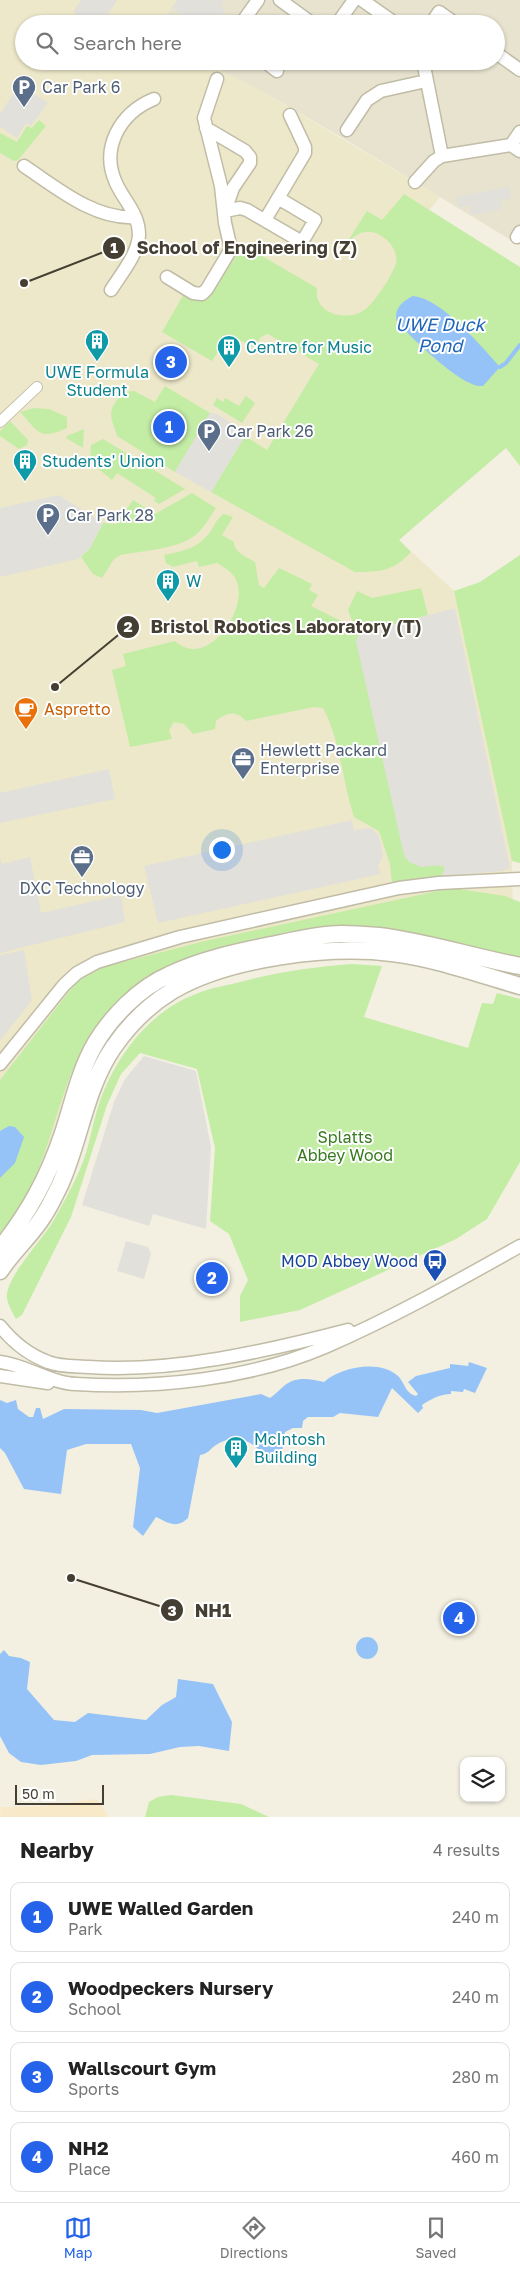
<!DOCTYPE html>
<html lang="en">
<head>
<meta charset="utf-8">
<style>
	body { margin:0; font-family:"Golos Text",sans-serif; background:#f2f2f2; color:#222 }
	.controls { position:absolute; right:15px; bottom:15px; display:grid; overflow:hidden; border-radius:10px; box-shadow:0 1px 4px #0004 }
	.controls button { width:45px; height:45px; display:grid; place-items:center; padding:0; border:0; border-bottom:1px solid #e0e0e0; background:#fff; color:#222; font:25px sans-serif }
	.scale { position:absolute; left:15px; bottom:12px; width:89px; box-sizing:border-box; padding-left:5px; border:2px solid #443f32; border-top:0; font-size:14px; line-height:18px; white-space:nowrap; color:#443f32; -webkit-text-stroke:4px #fff; paint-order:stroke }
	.you { position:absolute; left:221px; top:849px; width:18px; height:18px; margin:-12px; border:4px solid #fff; border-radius:50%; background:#1a73e8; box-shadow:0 0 0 8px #1a73e833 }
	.badge { display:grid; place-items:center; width:32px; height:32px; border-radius:50%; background:#2563eb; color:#fff; font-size:16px; font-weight:700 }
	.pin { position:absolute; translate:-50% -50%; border:2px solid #fff; box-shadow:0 1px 5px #0006 }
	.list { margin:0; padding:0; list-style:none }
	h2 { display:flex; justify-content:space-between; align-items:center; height:65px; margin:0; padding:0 20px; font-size:21px }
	h2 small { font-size:16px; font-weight:400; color:#767676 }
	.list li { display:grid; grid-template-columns:32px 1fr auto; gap:15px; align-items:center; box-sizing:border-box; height:70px; margin:0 10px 10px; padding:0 10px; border:1px solid #e0e0e0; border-radius:10px }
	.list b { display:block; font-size:19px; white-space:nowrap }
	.list p { margin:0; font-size:16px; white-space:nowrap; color:#767676 }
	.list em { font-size:16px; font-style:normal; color:#767676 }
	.icon { flex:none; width:28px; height:28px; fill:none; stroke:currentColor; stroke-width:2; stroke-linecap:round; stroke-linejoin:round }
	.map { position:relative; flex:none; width:520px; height:1817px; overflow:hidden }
	.search { position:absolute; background:#fff; box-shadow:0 1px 4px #0004; left:15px; right:15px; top:15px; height:55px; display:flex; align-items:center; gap:12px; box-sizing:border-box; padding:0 18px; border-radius:28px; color:#767676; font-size:19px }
	.sheet { height:385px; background:#fff }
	nav { display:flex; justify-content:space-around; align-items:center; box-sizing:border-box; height:70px; border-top:1px solid #e0e0e0; background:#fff; font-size:14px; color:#767676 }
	nav a { display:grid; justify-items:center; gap:2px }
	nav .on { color:#2563eb }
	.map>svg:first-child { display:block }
	.residential { fill:#e7e3cf }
	.commercial { fill:#f8eac9 }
	.education { fill:#ede8c9 }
	.green { fill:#c3eca5 }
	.parking { fill:#e2e0db }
	.water { fill:#96c3f7 }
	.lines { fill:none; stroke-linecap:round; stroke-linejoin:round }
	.stream { stroke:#96c3f7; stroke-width:4 }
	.pedestrian-casing { stroke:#c1bca6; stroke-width:12 }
	.minor-casing { stroke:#c1bca6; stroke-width:15 }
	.tertiary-casing { stroke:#c1bca6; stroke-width:19 }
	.pedestrian { stroke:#fff; stroke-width:10 }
	.minor { stroke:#fff; stroke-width:12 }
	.tertiary { stroke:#fff; stroke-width:16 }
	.labels { text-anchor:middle; stroke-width:4; stroke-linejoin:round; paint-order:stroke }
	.service-label { font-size:16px; fill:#4e5e75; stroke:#fff; text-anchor:start }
	.culture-label { font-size:16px; fill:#0d838f; stroke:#fff; text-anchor:start }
	.food-label { font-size:16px; fill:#c56008; stroke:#fff; text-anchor:start }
	.park-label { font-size:16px; fill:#377a20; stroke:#fff }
	.transit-label { font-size:16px; fill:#164399; stroke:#fff; text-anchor:end }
	.water-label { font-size:18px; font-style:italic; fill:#2266b9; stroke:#fff }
	.leader { fill:none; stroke:#443f32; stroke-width:2 }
	.callout-dot { fill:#443f32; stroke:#fff; stroke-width:2 }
	.mark-label { font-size:15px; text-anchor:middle; font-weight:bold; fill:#fff }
	.callout-label { font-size:18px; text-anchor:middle; font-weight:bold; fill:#443f32; stroke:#fff; stroke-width:4; stroke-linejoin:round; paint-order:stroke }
</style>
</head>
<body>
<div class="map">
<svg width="520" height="1817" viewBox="0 0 520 1817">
	<rect width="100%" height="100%" fill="#f3f0e1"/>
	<!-- residential -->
	<path class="residential" d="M176,0H520V227L511,240L346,140L265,93L202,61H496V24H161Z"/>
	<!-- commercial -->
	<path class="commercial" d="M96,1799L102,1805L108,1817H0L1,1807L42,1806Z"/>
	<!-- education -->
	<path class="education" d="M0,0H176L161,24H24V61H202L265,93L440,197L425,215L520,293L445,499L399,540L454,591L512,861L513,920L457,915L241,936L147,965L104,1013L89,1035L73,1068L46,1155L0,1233Z"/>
	<!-- green -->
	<path class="green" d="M39,120L46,126L18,160L14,161L0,153V133L17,142L27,126L32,128Z
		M404,194L520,267V466L506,448L399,540L411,552C394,571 380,572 355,572L211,492L245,436L267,450L319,364L268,334L261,337L254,348L229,334L212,361L162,332L184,294L194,299L209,298L243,245L317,288C313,313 345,322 363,311C373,305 393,275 396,263C400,248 380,229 365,232C357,233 351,239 346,244L367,211L382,220Z
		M165,386L210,413L175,472L117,436C112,419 106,412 119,398C123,393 128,391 134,391L155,402Z
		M246,396L255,403L242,423L213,405L217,398L223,402L225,398L239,406Z
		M34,408L49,409L67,417V428C39,441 39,432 20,412Z
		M10,421L28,440L27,445L19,449L0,436V431Z
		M84,429L83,448L66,438L67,436Z
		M103,439L185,489L159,504L154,501L156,498L117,473L112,480L90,462L91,445Z
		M192,493L216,508C209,518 202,532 191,538C174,549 141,551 121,555L114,559L102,578L93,574L81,557L90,548L103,523L116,524L133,500L155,514Z
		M224,514L233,517L222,535L234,542C234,553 247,557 255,562L259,585L264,588L279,568L312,584L309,590L318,595L311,606L355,628L348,610L357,591L372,598L421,588L428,615L359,634L438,865L444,866L445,870L441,876L392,883L390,864L379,831L354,817C342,781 341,741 323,708L314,707L246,721C236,710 227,712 216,721L215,729L193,734L184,724L174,722L169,730L172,739L130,747L112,670L126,666L123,654L175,641C208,672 252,605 235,578C231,571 224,567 217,563L199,567L197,561L173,567L166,563L164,555C184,551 200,548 212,529C216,523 217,518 224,514Z
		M520,555V863L512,861L454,591L480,582Z
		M452,888L505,896L520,902V960C475,953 430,946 385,939C363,936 340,931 318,929C300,928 280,934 262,938C185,953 117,977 81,1052C50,1113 49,1179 0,1233V1080L75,984L96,969L205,941Z
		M352,964L382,966L364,1017L468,1048L482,1003L493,1004L497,993L520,999V1162L487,1219L456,1239L300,1310L240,1322V1296L248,1280L229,1234L210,1221L215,1148L197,1069L140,1053L121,1074L107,1105L71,1217L22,1315L16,1319C13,1313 8,1305 7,1298C4,1279 45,1237 55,1218C66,1198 79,1175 86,1153C91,1136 94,1118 100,1101C116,1056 150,1011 196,994C209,988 225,986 240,982C278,972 313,967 352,964Z
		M171,1795L241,1804L269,1817H145L149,1802L158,1797Z"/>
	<!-- parking -->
	<path class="parking" d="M81,0H117L102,24H90L73,12Z
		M178,0H224L220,6L225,10L215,24H196L173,8Z
		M19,84L48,103L31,126L26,123L17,138L0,127V114Z
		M509,187L511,198L501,200V210L471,215L470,205L459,207L457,197Z
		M210,413L217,414L240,429L245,436L211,492L175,472Z
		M59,495L103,523L90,548L78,559L0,577V508Z
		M455,608L510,868L503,871L441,876L445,870L442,865L421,867L409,862L404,855L356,641L359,634Z
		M109,769L115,799L0,823V793Z
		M352,820L354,830L371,828L379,836L383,856L378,866L381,874L158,923L144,866Z
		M30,857L41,913L121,895L125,922L0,953V858L2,864Z
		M24,950L32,1000L0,1041V955Z
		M144,1056L196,1071L211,1147L206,1229L153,1214L149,1226L82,1205L114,1102L125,1079Z
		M126,1241L148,1247L151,1254L144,1279L117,1271Z"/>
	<!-- water -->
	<path class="water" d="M413,296C441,298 481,346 500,367L483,386C463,389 411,337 397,322C393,310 402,301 413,296Z
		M9,1126L15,1127L24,1137L15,1163L0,1178V1131Z
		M469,1362L487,1368L475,1393L464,1389L463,1392L451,1391V1394C440,1394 431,1399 422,1405L423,1408L418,1413L392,1388L378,1417L340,1413L333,1417H308L303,1421L302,1428H293L285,1432L281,1459L276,1464L268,1463C259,1443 237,1431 216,1445C210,1449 208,1454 200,1455L188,1518C177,1529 168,1523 156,1517L143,1536L133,1527L140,1468L131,1444H86L67,1450L61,1494L24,1489L5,1453L0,1448V1400L7,1403L16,1400L18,1409L29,1417H33L36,1408H40L43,1419L64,1409L141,1410L157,1413L261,1394L270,1398C276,1394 280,1389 285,1385C297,1376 311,1379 324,1382C340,1367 380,1359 398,1376C405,1383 405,1393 416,1396L418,1394L408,1382L416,1376L450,1368V1364L468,1366Z
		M356 1648a11 11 0 1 1 22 0a11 11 0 1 1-22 0Z
		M4,1650L9,1656L21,1658L30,1662L27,1689L54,1720L75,1722L88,1713L146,1720L162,1705L176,1697L178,1679L213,1684L232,1722L229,1751L199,1746L180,1747L150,1754L92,1755L76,1761L41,1765L21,1762L9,1753L0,1736V1654Z"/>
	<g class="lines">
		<!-- stream -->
		<path class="stream" d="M500,367L506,363L520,345"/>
		<!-- pedestrian casing -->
		<g class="pedestrian-casing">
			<path id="pedestrian" d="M0,422L37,387"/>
		</g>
		<!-- minor casing -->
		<g class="minor-casing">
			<path id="minor" d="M280,0L313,24
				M362,0L396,24
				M241,24L258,0
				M337,24L354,0
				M431,24L439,12L456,24
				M496,53L520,70
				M264,61L277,71
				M423,61L442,156
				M206,128L245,151L250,157V163L233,188L226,208
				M347,130L367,100L381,91L426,81
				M511,145L520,132
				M24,166C57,188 95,220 135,217
				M415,182L434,161L442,156L511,145L520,151
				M225,211L240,208L247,210L302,242L315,220L278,198
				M265,220L305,153V147L290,115
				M517,237L520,232
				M167,277L193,293L202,294L207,289L231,249L225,223L221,186L204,118L217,79
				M111,290C121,274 138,254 139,235C139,213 124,201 116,183C100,148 120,113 154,99
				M0,1064L64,985L77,973L97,962L180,937L399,888L439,883L520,879
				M0,1326C12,1341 29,1355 48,1362C60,1367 76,1366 89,1367C172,1373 267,1351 348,1330
				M0,1362C26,1365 50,1383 76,1384C156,1389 250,1379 325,1347C392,1318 456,1282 520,1246
				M0,1376L48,1383"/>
		</g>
		<!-- tertiary casing -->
		<g class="tertiary-casing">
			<path id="tertiary" d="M0,1249C29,1212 48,1178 63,1133C73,1103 79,1072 95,1044C111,1017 139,988 169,975C204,958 243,951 281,943C301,939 321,934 341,934C354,934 367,935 379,936C427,942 473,957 520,966
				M0,1271C13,1251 32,1235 44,1215C50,1206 55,1195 60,1185C80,1141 85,1089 113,1048C128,1026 149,1005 172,991C227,958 329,945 392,953C435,958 478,974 520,986"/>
		</g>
		<!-- pedestrian -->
		<use href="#pedestrian" class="pedestrian"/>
		<!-- minor -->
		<use href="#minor" class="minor"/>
		<!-- tertiary -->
		<use href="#tertiary" class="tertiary"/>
	</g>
	<!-- icons -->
	<defs>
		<g id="parking-pin" transform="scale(1.25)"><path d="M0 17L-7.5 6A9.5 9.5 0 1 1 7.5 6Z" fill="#5c6f8a" stroke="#fff"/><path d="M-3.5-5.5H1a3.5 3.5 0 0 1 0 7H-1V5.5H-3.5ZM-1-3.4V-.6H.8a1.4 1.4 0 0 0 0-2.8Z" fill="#fff"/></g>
		<g id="building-pin" transform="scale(1.25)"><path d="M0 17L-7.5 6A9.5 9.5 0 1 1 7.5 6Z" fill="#0f9aa8" stroke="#fff"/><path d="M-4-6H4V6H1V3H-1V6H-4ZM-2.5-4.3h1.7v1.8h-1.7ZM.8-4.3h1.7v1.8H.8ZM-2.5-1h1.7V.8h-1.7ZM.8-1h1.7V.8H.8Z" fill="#fff"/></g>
		<g id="cafe-pin" transform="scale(1.25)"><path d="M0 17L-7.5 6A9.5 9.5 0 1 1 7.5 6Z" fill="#e8710a" stroke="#fff"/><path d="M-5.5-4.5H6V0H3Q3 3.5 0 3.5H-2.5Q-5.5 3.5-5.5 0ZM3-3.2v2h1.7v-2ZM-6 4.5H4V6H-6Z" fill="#fff"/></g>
		<g id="office-pin" transform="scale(1.25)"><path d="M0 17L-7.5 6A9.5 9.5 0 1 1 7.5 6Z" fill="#5c6f8a" stroke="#fff"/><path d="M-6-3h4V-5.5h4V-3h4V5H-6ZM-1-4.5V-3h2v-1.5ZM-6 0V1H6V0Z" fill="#fff"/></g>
		<g id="bus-pin" transform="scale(1.25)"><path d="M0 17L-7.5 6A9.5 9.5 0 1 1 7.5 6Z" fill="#1a4fb4" stroke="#fff"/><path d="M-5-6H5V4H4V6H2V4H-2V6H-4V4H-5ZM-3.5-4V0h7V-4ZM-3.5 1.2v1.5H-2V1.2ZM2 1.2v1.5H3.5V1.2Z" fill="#fff"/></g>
	</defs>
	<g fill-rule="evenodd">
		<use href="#parking-pin" x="24" y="87"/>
		<use href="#building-pin" x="97" y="341"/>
		<use href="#building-pin" x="229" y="347"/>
		<use href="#parking-pin" x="209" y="431"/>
		<use href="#building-pin" x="25" y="461"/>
		<use href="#parking-pin" x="48" y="515"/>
		<use href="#building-pin" x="168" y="581"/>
		<use href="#cafe-pin" x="26" y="709"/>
		<use href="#office-pin" x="243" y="759"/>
		<use href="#office-pin" x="82" y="857"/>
		<use href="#bus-pin" x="435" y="1261"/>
		<use href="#building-pin" x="236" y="1448"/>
	</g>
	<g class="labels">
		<!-- service labels -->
		<g class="service-label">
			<text x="42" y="93">Car Park 6</text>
			<text x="226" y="437">Car Park 26</text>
			<text x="66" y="521">Car Park 28</text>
			<text x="260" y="756">Hewlett Packard<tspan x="260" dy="18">Enterprise</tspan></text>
			<text x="82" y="894" text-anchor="middle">DXC Technology</text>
		</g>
		<!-- culture labels -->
		<g class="culture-label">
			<text x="246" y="353">Centre for Music</text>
			<text x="97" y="378" text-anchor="middle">UWE Formula<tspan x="97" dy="18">Student</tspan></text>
			<text x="42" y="467">Students' Union</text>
			<text x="186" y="587">W</text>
			<text x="254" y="1445">McIntosh<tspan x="254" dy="18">Building</tspan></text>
		</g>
		<!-- food labels -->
		<g class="food-label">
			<text x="44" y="715">Aspretto</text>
		</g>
		<!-- park labels -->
		<g class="park-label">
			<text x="345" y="1143">Splatts<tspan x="345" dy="18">Abbey Wood</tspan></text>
		</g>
		<!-- transit labels -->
		<g class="transit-label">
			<text x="418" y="1267">MOD Abbey Wood</text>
		</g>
		<!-- water labels -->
		<g class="water-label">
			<text x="440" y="331">UWE Duck<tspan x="440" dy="21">Pond</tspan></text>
		</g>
	</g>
	<!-- callouts -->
	<path class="leader" d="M24 283L114 248M55 687L128 627M71 1578L172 1610"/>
	<g class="callout-dot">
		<circle cx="24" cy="283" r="5"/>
		<circle cx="55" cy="687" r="5"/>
		<circle cx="71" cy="1578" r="5"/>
		<circle cx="114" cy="248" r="12"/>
		<circle cx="128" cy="627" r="12"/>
		<circle cx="172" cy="1610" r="12"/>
	</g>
	<g class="mark-label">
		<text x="114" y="253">1</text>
		<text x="128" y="632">2</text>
		<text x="172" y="1616">3</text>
	</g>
	<g class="callout-label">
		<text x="247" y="254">School of Engineering (Z)</text>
		<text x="286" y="633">Bristol Robotics Laboratory (T)</text>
		<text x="213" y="1617">NH1</text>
	</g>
</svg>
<div class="controls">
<button><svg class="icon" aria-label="layers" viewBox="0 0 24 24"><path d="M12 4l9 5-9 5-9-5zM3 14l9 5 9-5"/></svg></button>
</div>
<div class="scale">50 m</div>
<div class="you"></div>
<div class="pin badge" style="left:169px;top:427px">1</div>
<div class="pin badge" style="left:212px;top:1278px">2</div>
<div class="pin badge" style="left:171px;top:362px">3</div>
<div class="pin badge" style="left:459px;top:1618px">4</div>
<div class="search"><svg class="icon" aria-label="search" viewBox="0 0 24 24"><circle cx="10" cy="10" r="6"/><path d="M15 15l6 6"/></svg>Search here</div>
</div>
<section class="sheet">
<h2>Nearby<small>4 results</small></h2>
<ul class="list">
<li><span class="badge">1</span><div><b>UWE Walled Garden</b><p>Park</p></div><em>240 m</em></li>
<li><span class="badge">2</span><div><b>Woodpeckers Nursery</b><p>School</p></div><em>240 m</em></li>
<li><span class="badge">3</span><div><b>Wallscourt Gym</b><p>Sports</p></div><em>280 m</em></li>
<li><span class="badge">4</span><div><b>NH2</b><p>Place</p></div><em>460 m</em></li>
</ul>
</section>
<nav>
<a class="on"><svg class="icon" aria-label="map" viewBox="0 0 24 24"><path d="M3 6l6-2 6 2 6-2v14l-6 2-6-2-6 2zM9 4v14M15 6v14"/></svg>Map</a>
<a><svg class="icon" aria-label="directions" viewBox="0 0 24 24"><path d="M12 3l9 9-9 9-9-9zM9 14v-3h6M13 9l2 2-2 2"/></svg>Directions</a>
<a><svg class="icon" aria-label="saved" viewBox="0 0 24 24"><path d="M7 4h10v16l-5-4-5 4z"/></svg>Saved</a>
</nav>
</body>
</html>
